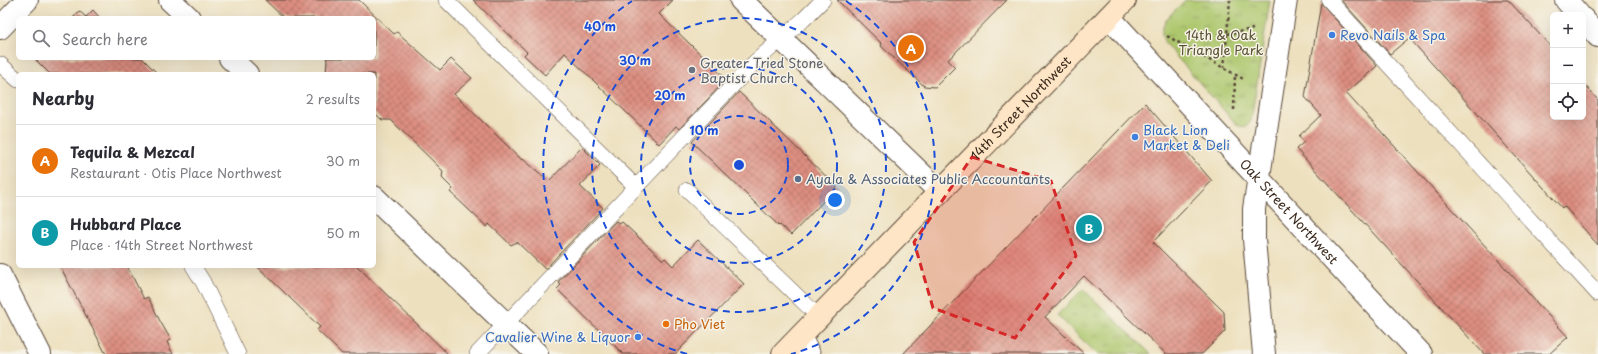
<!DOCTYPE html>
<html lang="en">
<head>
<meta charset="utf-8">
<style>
	body { margin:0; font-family:"Playpen Sans",sans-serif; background:#f2f2f3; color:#2b2b33 }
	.controls { position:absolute; right:12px; top:12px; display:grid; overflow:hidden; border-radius:6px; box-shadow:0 4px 16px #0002 }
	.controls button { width:36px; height:36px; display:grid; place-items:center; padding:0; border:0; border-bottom:1px solid #e1e1e2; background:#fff; color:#2b2b33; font:20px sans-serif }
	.you { position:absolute; left:835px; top:200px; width:14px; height:14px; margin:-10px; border:3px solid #fff; border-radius:50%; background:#1a73e8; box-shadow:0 0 0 6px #1a73e833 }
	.badge { display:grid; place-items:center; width:26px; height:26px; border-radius:50%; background:#d1495b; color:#fff; font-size:13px; font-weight:700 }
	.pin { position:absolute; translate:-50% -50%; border:2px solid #fff; box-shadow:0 1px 4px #0006 }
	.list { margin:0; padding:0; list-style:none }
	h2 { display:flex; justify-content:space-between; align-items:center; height:52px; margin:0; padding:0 16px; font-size:17px }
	h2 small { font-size:13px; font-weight:400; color:#7c7c81 }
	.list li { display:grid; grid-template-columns:26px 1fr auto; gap:12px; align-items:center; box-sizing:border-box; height:72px; padding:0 16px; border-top:1px solid #e1e1e2 }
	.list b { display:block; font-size:15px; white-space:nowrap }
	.list p { margin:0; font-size:13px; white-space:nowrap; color:#7c7c81 }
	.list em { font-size:13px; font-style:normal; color:#7c7c81 }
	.icon { flex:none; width:22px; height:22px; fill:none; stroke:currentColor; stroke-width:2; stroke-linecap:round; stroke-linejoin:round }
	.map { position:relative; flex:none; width:1598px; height:354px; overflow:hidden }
	.search { position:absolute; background:#fff; box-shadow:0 4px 16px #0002; left:16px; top:16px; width:360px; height:44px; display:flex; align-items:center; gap:10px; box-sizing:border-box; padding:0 14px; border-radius:6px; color:#7c7c81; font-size:15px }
	.panel { position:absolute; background:#fff; box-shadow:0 4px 16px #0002; left:16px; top:72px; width:360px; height:196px; border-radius:6px }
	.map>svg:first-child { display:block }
	.park { fill:url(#park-tufts); stroke:#747846 }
	.building { fill:url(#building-cross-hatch) }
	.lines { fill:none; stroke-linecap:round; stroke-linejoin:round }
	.service-casing { stroke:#564536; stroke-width:16 }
	.minor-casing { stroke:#564536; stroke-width:24 }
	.secondary-casing { stroke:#564536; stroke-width:24 }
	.path { stroke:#564536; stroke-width:2.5; stroke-dasharray:3 3; stroke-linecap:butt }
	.service { stroke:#fff; stroke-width:15 }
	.minor { stroke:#fff; stroke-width:22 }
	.secondary { stroke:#fee5c5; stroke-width:22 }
	.marked { fill:#d62828; fill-opacity:0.2; stroke:#d62828; stroke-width:3; stroke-dasharray:8 5; stroke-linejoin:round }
	.ring { fill:none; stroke:#1d4ed8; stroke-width:2; stroke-dasharray:7 5 }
	.shop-dot { fill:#3f7fe0; stroke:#f7f3e8; stroke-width:1.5 }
	.worship-dot { fill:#6b7280; stroke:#f7f3e8; stroke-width:1.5 }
	.service-dot { fill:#5c6f8a; stroke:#f7f3e8; stroke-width:1.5 }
	.food-dot { fill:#e8710a; stroke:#f7f3e8; stroke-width:1.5 }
	.labels { text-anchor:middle; stroke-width:3; stroke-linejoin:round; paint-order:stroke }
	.park-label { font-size:13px; fill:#585132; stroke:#f7f3e8 }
	.shop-label { font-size:13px; fill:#366cbe; stroke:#f7f3e8; text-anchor:start }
	.worship-label { font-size:13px; fill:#5b616d; stroke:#f7f3e8; text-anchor:start }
	.street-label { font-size:13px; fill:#3b2a1e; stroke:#f7f3e8 }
	.service-label { font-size:13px; fill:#4e5e75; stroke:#f7f3e8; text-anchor:start }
	.food-label { font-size:13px; fill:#c56008; stroke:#f7f3e8; text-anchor:start }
	.centre { fill:#1d4ed8; stroke:#f7f3e8; stroke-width:2 }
	.ring-label { font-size:12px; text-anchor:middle; font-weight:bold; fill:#1d4ed8; stroke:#f7f3e8; stroke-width:3; stroke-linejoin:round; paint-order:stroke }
</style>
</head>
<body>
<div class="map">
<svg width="1598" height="354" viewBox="0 0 1598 354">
	<defs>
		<pattern id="park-tufts" width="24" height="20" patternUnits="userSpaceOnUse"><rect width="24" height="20" fill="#adc76d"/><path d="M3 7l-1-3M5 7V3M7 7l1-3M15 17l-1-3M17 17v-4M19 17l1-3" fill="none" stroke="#8ea259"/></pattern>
		<pattern id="building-cross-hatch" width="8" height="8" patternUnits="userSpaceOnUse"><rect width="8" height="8" fill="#dd8e81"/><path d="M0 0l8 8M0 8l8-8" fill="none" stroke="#b47469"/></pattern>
	</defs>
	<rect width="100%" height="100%" fill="#f7f3e8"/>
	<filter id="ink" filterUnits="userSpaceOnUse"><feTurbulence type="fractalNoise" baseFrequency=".025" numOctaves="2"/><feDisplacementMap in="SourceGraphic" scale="8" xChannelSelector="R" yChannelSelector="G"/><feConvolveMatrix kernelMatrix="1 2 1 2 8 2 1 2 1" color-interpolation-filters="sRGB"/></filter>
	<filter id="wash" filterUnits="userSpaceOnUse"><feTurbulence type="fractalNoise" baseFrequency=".012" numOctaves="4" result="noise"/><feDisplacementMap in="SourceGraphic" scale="16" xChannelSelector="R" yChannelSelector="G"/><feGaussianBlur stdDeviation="0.9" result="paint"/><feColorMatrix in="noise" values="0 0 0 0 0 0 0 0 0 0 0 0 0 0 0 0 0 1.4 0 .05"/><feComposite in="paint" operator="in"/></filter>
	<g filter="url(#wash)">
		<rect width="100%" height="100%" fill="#ede0be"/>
		<!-- park -->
		<path class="park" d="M1185,0H1270L1251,121C1247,127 1242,128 1237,125L1167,46C1165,43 1162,38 1162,34C1160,21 1177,9 1185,0Z
			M1083,289L1151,354H1097L1057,315Z"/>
		<g id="blocks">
			<!-- building -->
			<path class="building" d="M265,0H359L394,34L397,32L440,70L451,59L472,78L454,94L522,160L523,159L549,181L582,147L600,165L580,186L603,208L545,269L517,242L511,245L489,224L487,227L450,192L453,189L442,178L443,171L391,120H382L374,112V74H326L327,60L326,58H374V18H284Z
				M473,0H673L659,14L724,77L723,78L726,80L679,129L676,126L659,144L565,53L545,75L524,55L527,52Z
				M837,0H1007L948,60L955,67L935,87L924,86L881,46L882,44Z
				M1341,0H1508L1553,49V117H1583V83L1598,100V245L1564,206L1562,208L1409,38L1390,54Z
				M1321,3L1377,66L1346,93L1568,337L1549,354H1484L1296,149L1304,142L1299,136L1321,115L1305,97Z
				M93,10L100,18H73L79,11L86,17Z
				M34,58H142L158,74H50Z
				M739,92L837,187L791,235L780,225L779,226L692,142Z
				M1145,103L1212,181L1153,242L1224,312L1225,331L1202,354H1166L1084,276L1045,317L1084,354H903Z
				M616,221L620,224L622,222L663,260L665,258L673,266L698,240L744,284L675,354H623L557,289L561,285L558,282Z
				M60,266H127L144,299L148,297L160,321L171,340L167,342L173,354H106Z
				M257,266H357L448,354H342L317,330L320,327Z"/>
		</g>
	</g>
	<g filter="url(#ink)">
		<use href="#blocks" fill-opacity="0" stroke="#564536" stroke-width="1"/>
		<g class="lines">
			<!-- service casing -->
			<g class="service-casing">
				<path id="service" d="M446,0L636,187
					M1329,0L1598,294
					M0,64L18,80
					M687,190L819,317
					M193,266L203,282L238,354
					M477,354L755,62L804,19L823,0"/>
			</g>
			<!-- minor casing -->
			<g class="minor-casing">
				<g id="minor">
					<path d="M170,0L189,18"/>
					<path d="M741,0L940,192"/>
					<path d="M1566,0L1579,15"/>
					<path id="s1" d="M1109,17L1421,354"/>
					<path d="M1583,19L1598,36"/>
					<path d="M0,28L27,0"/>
					<path d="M230,58L247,74"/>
					<path d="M374,197L537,354"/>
					<path d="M0,275L40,354"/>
					<path d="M800,337L809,354"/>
					<path d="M1264,354L1254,239V209L1286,0"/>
				</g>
			</g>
			<!-- secondary casing -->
			<g class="secondary-casing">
				<g id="secondary">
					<path id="s2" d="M783,354L1125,0"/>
				</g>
			</g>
			<!-- path -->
			<path class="path" d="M1227,34L1253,29
				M1167,36L1245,80
				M1224,68L1230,0
				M1234,110L1235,74"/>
			<!-- service -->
			<use href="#service" class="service"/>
			<!-- minor -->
			<use href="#minor" class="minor"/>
			<!-- secondary -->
			<use href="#secondary" class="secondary"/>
		</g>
	</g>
	<!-- marked area -->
	<path class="marked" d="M972,157L1051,181L1076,256L1015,338L933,308L914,242Z"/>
	<!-- distance rings -->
	<g class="ring">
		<circle cx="739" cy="165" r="49"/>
		<circle cx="739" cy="165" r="98"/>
		<circle cx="739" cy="165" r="147"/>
		<path d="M687 354A196 196 0 0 1 632 1M846 1A196 196 0 0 1 791 354"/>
	</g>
	<!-- markers -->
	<g class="shop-dot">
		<circle cx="1332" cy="35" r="4"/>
		<circle cx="1135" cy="137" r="4"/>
		<circle cx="638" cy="337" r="4"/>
	</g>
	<circle class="worship-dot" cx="692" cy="70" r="4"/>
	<circle class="service-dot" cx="798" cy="179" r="4"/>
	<circle class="food-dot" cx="666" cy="324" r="4"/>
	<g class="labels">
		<!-- park labels -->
		<g class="park-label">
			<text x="1221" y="40">14th &amp; Oak<tspan x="1221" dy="15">Triangle Park</tspan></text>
		</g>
		<!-- shop labels -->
		<g class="shop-label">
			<text x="1340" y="40">Revo Nails &amp; Spa</text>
			<text x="1143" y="135">Black Lion<tspan x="1143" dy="15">Market &amp; Deli</tspan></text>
			<text x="630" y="342" text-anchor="end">Cavalier Wine &amp; Liquor</text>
		</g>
		<!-- worship labels -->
		<g class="worship-label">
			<text x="700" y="68">Greater Tried Stone<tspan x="700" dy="15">Baptist Church</tspan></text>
		</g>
		<!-- street labels -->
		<g class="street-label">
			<text dy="5" stroke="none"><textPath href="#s2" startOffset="342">14th Street Northwest</textPath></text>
			<text dy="5" stroke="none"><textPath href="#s1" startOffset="265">Oak Street Northwest</textPath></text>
		</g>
		<!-- service labels -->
		<g class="service-label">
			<text x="806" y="184">Ayala &amp; Associates Public Accountants</text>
		</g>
		<!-- food labels -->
		<g class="food-label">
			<text x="674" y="329">Pho Viet</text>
		</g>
	</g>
	<circle cx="739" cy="165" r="6" class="centre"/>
	<g class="ring-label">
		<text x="600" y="31">40 m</text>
		<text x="635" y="65">30 m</text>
		<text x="670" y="100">20 m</text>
		<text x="704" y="135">10 m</text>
	</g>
</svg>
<div class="controls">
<button>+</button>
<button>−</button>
<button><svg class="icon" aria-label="locate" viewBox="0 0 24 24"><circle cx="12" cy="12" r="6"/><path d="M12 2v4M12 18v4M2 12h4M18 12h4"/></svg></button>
</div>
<div class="you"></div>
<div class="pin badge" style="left:911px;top:48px;background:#e8710a">A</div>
<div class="pin badge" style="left:1089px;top:228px;background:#0f9aa8">B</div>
<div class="search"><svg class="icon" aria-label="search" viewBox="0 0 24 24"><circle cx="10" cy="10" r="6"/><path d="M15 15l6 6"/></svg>Search here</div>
<section class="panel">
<h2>Nearby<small>2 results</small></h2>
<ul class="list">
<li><span class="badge" style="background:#e8710a">A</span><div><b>Tequila &amp; Mezcal</b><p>Restaurant · Otis Place Northwest</p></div><em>30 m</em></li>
<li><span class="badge" style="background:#0f9aa8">B</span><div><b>Hubbard Place</b><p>Place · 14th Street Northwest</p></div><em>50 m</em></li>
</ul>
</section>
</div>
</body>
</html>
